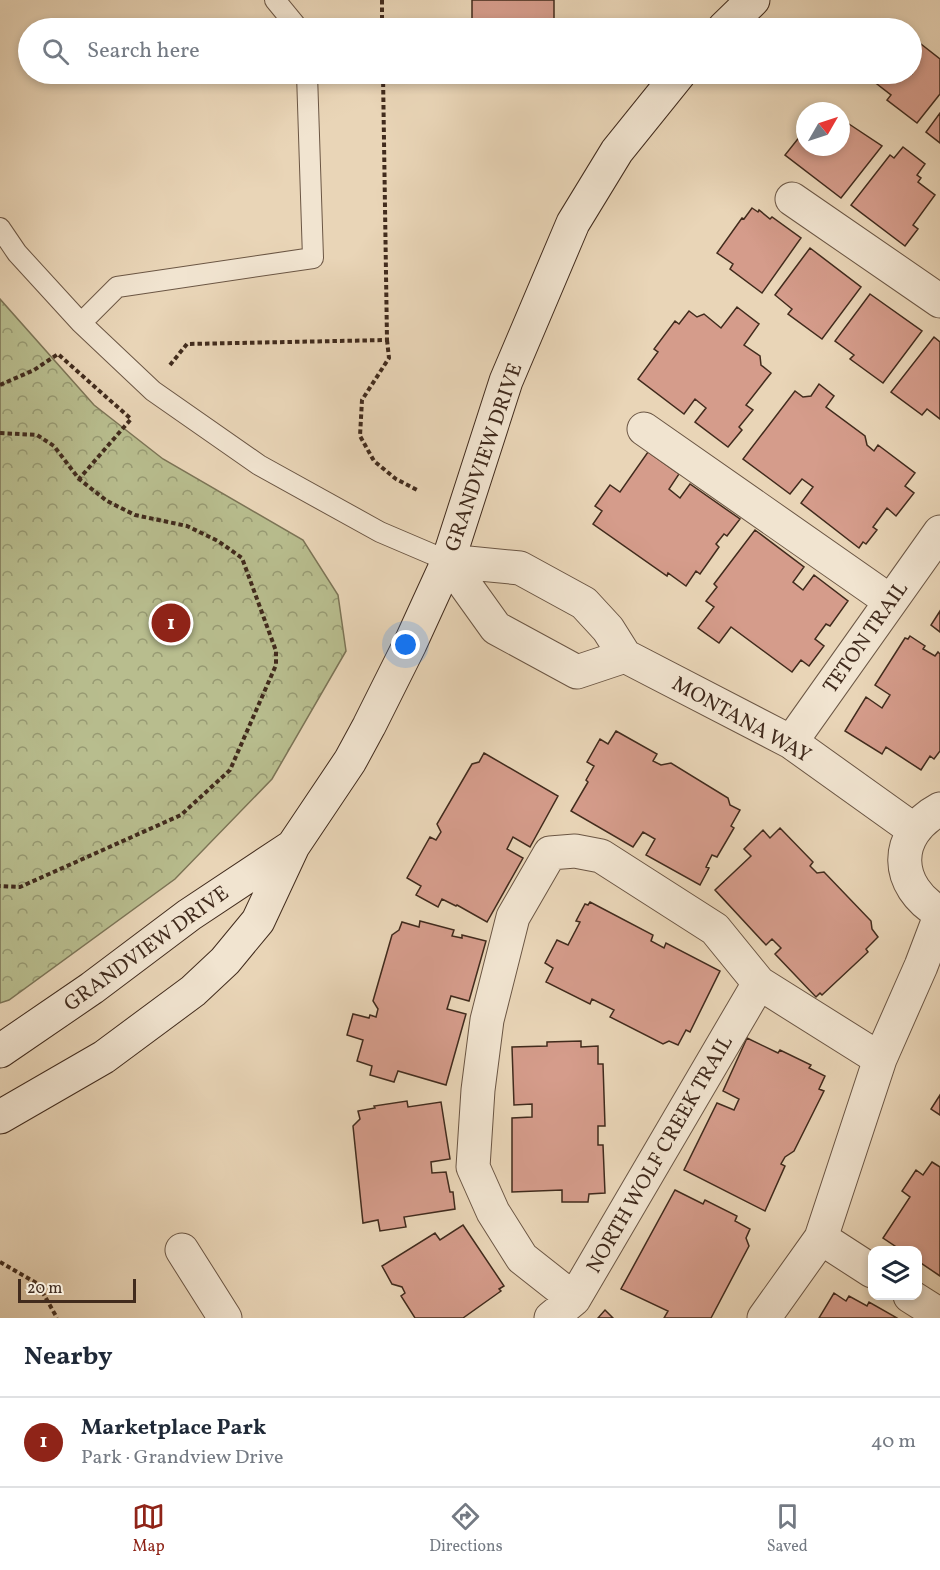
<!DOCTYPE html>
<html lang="en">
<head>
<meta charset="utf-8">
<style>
	body { margin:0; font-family:Vollkorn,serif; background:#f2f2f3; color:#1f2937 }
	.controls { position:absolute; right:18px; bottom:18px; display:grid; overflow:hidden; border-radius:12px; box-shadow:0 3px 9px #0003 }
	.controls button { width:54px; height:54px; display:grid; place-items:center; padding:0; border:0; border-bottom:2px solid #e0e1e3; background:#fff; color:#1f2937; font:30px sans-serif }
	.compass { position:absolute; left:796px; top:102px; width:54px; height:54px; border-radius:50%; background:#fff; box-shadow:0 3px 9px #0003; rotate:51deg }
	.scale { position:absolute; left:18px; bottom:15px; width:118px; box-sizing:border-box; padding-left:6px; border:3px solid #412b1d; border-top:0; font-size:16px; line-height:21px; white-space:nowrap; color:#412b1d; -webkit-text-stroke:4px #f1e4d0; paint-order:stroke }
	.you { position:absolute; left:406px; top:645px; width:21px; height:21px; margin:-15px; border:4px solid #fff; border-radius:50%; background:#1a73e8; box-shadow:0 0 0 9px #1a73e833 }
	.badge { display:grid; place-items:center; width:39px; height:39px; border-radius:50%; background:#8f2418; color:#fff; font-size:20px; font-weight:700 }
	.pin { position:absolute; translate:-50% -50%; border:3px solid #fff; box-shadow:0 2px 6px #0006 }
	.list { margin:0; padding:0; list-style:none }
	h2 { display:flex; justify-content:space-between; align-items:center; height:78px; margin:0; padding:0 24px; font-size:26px }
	h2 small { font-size:20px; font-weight:400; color:#747a83 }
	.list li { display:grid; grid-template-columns:39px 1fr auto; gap:18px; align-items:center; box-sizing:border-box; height:90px; padding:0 24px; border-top:2px solid #e0e1e3 }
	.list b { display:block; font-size:22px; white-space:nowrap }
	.list p { margin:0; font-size:20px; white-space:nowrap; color:#747a83 }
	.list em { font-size:20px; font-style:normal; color:#747a83 }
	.icon { flex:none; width:33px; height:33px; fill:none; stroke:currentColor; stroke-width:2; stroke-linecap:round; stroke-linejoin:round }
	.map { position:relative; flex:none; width:940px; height:1318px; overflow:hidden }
	.search { position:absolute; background:#fff; box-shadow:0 3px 9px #0003; left:18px; right:18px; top:18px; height:66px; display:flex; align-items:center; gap:15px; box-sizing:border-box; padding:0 21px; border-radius:33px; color:#747a83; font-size:22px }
	.sheet { height:168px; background:#fff }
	nav { display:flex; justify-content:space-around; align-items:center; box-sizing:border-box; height:84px; border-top:2px solid #e0e1e3; background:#fff; font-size:16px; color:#747a83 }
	nav a { display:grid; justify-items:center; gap:3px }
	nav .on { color:#8f2418 }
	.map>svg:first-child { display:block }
	.park { fill:url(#park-crowns); stroke:#7c7456; stroke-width:1.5 }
	.building { fill:#d59c8b; stroke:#412b1d; stroke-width:1.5 }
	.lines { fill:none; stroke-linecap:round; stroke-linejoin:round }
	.lane-casing { stroke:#6b5644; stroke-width:22 }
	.street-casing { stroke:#6b5644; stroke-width:35 }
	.secondary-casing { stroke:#412b1d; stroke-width:35 }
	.path { stroke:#412b1d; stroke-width:4; stroke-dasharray:4.5 3; stroke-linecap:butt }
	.lane { stroke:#f1e4d0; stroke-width:20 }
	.street { stroke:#f1e4d0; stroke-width:33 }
	.secondary { stroke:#f1e4d0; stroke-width:33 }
	.labels { text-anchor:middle; stroke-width:5; stroke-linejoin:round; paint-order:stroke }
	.street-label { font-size:21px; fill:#412b1d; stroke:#f1e4d0 }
</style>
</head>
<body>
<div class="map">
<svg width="940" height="1318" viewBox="0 0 940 1318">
	<defs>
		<pattern id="park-crowns" width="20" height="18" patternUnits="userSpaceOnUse" patternTransform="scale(1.5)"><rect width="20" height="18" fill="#b8bd8e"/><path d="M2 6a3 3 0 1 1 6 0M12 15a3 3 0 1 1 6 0" fill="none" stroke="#979a73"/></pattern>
	</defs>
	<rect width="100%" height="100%" fill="#e9d5b7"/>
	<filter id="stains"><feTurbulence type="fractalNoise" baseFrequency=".00333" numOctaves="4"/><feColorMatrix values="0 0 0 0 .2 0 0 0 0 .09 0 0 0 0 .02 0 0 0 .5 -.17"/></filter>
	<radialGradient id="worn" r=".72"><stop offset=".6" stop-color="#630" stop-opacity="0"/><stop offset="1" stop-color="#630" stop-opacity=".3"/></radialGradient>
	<!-- park -->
	<path class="park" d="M0,299L94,405L163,459L303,540L338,595L346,651L272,779L175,879L9,1000L0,1003Z"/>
	<!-- building -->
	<path class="building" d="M472,0H554V28H472Z
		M912,37L940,59V94L917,123L887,100L891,95L873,81L879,74H912Z
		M940,113V143L926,132Z
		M849,124L882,146L841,198L785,155L801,135L804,137L805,135V147H841V125L845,128Z
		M903,147L925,164L917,175L921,178L918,182L935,195L913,225L918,229L905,246L851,205L890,155L894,158Z
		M752,208L758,212L759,210L770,219L772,217L801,238L762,293L730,269L733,264L717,253L742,218L744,219Z
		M810,248L861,287L822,339L788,314L792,309L775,295Z
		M870,294L922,331L883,383L850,359L854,355L835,341Z
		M737,307L759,324L744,345L760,356L761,365L771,373L746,405L753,410L739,427L742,430L728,447L695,422L706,408L695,399L684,414L638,379L658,352L654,349L675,321L679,324L689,311L697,317L704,314L721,328Z
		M934,337L940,342V419L927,409L922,415L891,392Z
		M819,384L834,396L826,407L865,436L867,445L874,451L878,445L915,473L905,486L914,493L896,516L887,508L873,527L877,530L866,544L863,542L859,548L801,503L813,487L802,479L790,494L743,459L795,391L803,397L811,396Z
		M648,452L679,474L669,489L680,498L690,484L740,519L727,536L724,534L716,544L719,547L700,574L696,571L686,586L668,573L667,576L593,524L602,511L595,506L610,485L620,492Z
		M755,530L804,567L793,582L803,590L814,575L848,601L830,626L826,624L815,639L824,646L809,666L801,660L792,672L731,627L719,643L698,628L714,607L706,601L717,587L714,584Z
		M940,611V632L931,625Z
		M910,636L925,646L923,649L935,656L938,652L940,654V751L934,759L930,756L921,770L886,747L882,754L845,731L866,697L882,708L890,695L875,685L905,638L908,639Z
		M616,731L657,754L653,761L661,765L671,763L728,798L730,805L740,810L731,826L734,828L717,857L712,855L706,867L709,868L700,885L646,855L655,839L643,832L633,847L571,811L588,782L586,780L594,766L587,762L600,739L608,744Z
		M484,753L558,796L530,847L513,837L507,849L523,858L487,922L457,905L456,906L442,899L438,907L416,895L421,886L407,878L430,837L436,840L441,832L437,824L472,764L479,762Z
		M780,828L813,862L810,866L817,873L824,872L871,921L872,929L878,937L866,949L868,952L822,995L820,993L816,997L775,954L781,948L772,939L766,945L715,890L751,856L744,849L763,830L770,838Z
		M590,902L653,935L651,941L664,948L666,943L720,971L690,1032L686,1030L678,1045L669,1041L663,1044L610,1017L614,1010L592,999L590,1004L546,982L553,968L545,963L557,940L568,945L580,922L576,921L585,904L588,905Z
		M420,921L454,930L452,936L462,938V935L486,941L469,1001L451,996L447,1009L466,1014L446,1085L398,1071L394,1082L370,1075L372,1066L357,1061L363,1040L347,1035L353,1014L369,1018L370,1015L376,1017L378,1009L373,1001L392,935L399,930L402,922L419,927Z
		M747,1038L778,1053L780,1050L811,1065L809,1068L825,1076L819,1089L824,1091L794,1151L785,1157L781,1164L785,1166L765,1211L684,1170L717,1103L734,1110L739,1099L723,1091Z
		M581,1041V1047L598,1046V1064H603L605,1126H598V1145H603L605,1193L589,1194L588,1202H562V1190L512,1192V1118L532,1117V1104L514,1105L512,1047L547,1046V1042Z
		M940,1095V1115L931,1109Z
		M407,1101L408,1107L441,1102L450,1159L431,1162L432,1173L446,1172L450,1192H453L455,1209L404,1217L406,1227L380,1231L378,1220L363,1223L353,1126L360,1119L358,1111L375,1108L374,1106Z
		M932,1162L940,1167V1276L918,1261V1250H901L883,1238L910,1197L902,1191L916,1170L923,1175Z
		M675,1190L703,1204L705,1200L737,1216L735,1221L750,1229L746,1238L749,1246L711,1318H664L668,1311L621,1289Z
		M463,1225L504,1286L499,1289L501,1291L463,1318H415L401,1296L405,1293L402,1287L392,1284L382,1266L435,1233L440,1240Z
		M834,1293L846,1301L849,1296L867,1306L869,1302L897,1318H819Z
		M605,1310L613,1318H598Z"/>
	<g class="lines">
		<!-- lane casing -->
		<g class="lane-casing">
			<path id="lane" d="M275,0L298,28
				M0,228L17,253L81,323L153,391L259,465L380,532L448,561
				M81,323L117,287L313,258L307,74"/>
		</g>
		<!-- street casing -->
		<g class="street-casing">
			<path id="street" d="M792,199L940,301
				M644,429L890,601
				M448,561L520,568L584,603L608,629L625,656L791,742L914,830
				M448,561L496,628L577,672L625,656
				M791,742L940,532
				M940,809C892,835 894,886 940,913
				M821,1238L872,1271
				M182,1250L225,1318
				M910,1296L940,1315
				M574,1299L522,1258L493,1212L473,1167L478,1090L487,1020L513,917L550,853L575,851L601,856L715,929L759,983L880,1059
				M551,1318L574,1299L759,983
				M764,1318L821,1238L880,1059L921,966L940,916"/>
		</g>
		<!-- secondary casing -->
		<g class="secondary-casing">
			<path id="secondary" d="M724,28L753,0
				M0,1051L92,988L189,915L293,846
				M0,1117L104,1057L193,991L225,961L258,921L293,846L350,761L369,726L410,644L448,561L506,381L573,223L617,151L679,74"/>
		</g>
		<!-- path -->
		<path class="path" d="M382,0V28
			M387,340L389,358L362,400L360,436L374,461L396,479L419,491
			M170,365L187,344L387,340L383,74
			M0,385L34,370L58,354L131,419L79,479
			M0,433L37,435L54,446L79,479L107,501L135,515L187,526L218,541L242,558L276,651V665L230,770L181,815L20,887L0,886
			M0,1262L38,1284L57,1318"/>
		<!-- lane -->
		<use href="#lane" class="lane"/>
		<!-- street -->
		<use href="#street" class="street"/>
		<!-- secondary -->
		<use href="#secondary" class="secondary"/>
	</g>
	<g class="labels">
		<!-- street labels -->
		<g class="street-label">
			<text transform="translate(483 457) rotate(-71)" y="7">GRANDVIEW DRIVE</text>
			<text transform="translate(865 637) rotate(-55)" y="7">TETON TRAIL</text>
			<text transform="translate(742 719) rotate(29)" y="7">MONTANA WAY</text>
			<text transform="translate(146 948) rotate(-36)" y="7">GRANDVIEW DRIVE</text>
			<text transform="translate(659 1154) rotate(-60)" y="7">NORTH WOLF CREEK TRAIL</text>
		</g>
	</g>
	<rect width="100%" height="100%" filter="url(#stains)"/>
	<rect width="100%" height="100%" fill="url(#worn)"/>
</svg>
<div class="controls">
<button><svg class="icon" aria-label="layers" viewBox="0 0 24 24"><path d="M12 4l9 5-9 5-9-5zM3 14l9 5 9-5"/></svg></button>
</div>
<svg class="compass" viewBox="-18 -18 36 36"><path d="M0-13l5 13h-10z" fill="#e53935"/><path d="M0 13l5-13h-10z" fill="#747a83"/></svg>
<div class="scale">20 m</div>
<div class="you"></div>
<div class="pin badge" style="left:171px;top:623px">1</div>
<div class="search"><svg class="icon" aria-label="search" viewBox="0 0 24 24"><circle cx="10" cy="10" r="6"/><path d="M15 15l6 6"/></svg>Search here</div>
</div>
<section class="sheet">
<h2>Nearby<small></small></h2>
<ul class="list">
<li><span class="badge">1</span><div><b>Marketplace Park</b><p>Park · Grandview Drive</p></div><em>40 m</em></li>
</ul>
</section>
<nav>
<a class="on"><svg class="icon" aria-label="map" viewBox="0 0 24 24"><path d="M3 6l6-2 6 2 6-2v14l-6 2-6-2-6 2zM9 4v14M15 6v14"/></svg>Map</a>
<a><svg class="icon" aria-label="directions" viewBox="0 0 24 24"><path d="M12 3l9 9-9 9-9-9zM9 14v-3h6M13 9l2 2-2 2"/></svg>Directions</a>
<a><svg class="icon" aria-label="saved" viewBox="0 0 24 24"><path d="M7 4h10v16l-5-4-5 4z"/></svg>Saved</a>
</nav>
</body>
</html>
